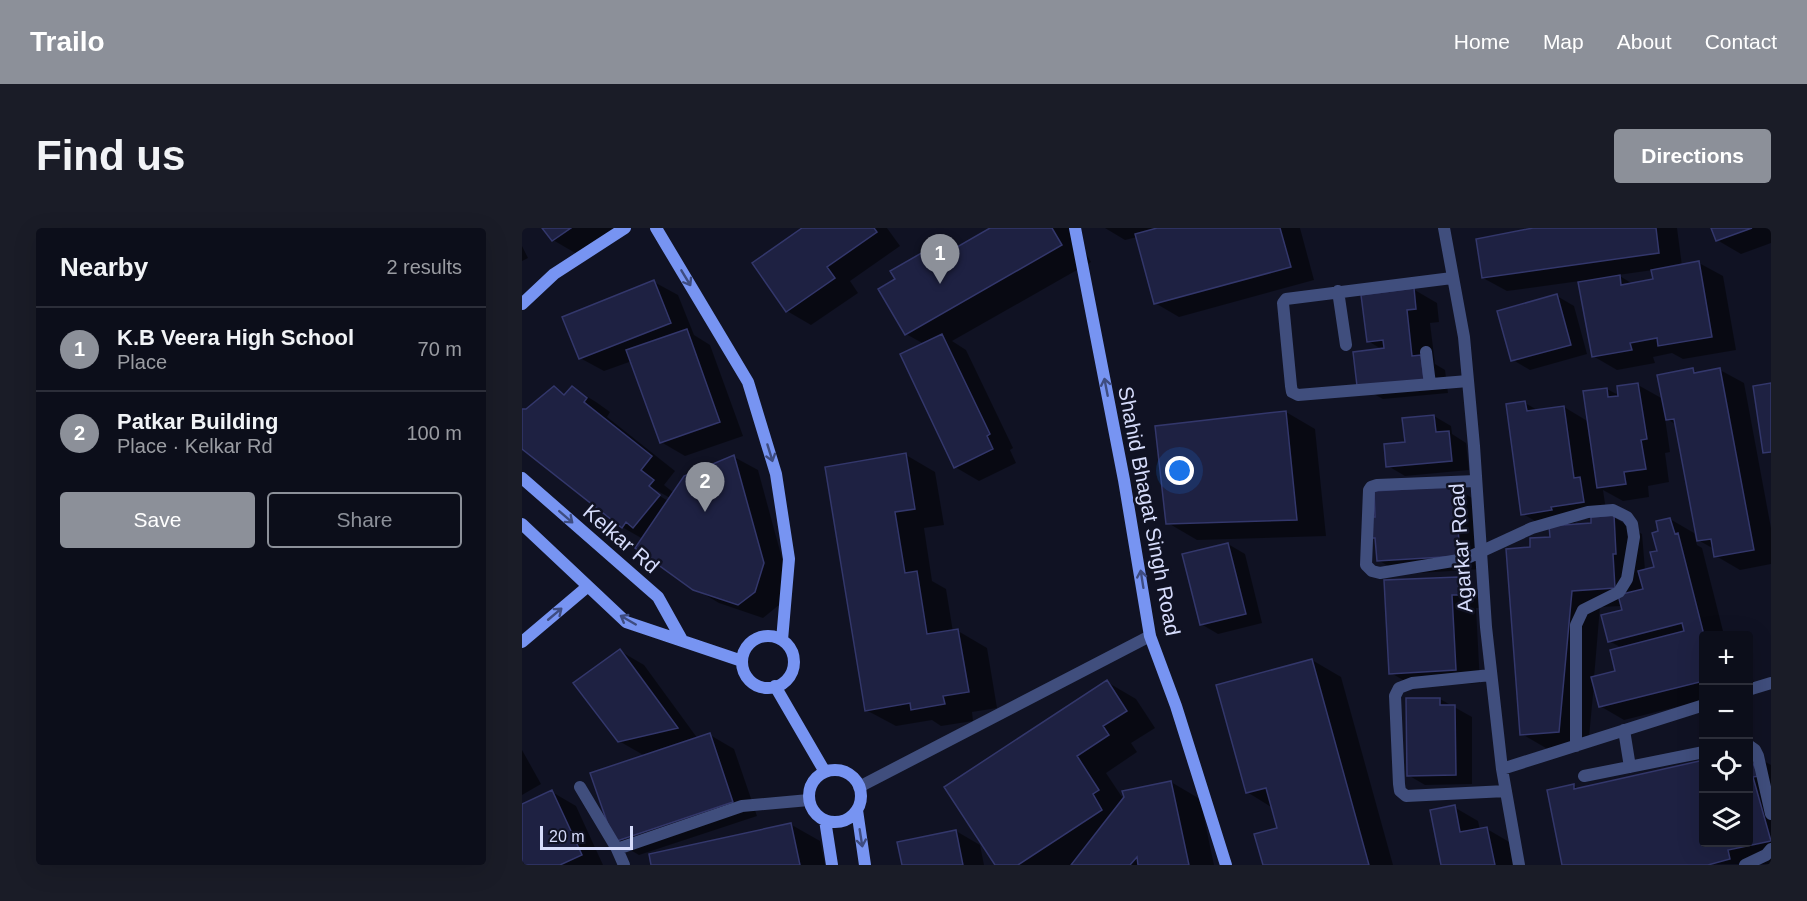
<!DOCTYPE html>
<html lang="en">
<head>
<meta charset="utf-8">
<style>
	body { margin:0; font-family:Helvetica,sans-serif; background:#1a1c27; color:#f1f3f6 }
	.controls { position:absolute; right:18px; bottom:18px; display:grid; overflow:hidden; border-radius:6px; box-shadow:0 6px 24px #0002 }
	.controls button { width:54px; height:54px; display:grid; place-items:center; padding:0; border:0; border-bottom:2px solid #2c2e39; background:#0c0e1a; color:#f1f3f6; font:30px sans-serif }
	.scale { position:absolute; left:18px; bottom:15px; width:93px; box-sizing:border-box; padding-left:6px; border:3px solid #d6dcfb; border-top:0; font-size:16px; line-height:21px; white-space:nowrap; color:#d6dcfb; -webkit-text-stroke:4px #101223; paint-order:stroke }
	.you { position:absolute; left:658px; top:243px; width:21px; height:21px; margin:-15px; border:4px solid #fff; border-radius:50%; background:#1a73e8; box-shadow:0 0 0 9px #1a73e833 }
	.badge { display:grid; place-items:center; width:39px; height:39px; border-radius:50%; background:#8c9099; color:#fff; font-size:20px; font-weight:700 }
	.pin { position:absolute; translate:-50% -50px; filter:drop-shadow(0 2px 3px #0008) }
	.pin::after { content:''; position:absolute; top:32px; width:21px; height:18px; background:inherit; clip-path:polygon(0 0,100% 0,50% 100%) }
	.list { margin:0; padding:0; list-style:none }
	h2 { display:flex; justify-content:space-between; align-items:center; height:78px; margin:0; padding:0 24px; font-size:26px }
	h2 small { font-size:20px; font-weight:400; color:#9a9ca2 }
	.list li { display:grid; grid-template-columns:39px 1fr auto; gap:18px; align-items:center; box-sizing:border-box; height:84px; padding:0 24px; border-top:2px solid #2c2e39 }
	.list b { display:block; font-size:22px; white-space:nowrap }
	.list p { margin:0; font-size:20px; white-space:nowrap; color:#9a9ca2 }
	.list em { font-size:20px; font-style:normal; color:#9a9ca2 }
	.actions { display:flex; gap:12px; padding:18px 24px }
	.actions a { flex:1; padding:14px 0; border:2px solid #8c9099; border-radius:6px; text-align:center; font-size:21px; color:#8c9099 }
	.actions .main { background:#8c9099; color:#fff }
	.icon { flex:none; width:33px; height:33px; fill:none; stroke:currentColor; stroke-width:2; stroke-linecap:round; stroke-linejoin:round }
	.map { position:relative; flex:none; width:1249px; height:637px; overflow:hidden; border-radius:6px }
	header { display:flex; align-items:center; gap:36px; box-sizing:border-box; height:84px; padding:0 30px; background:#8c9099; color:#fff }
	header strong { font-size:28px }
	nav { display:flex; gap:33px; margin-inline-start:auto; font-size:21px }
	.intro { display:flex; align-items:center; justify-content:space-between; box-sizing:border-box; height:144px; padding:0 36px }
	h1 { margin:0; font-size:42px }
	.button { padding:15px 27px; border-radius:6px; background:#8c9099; color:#fff; font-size:21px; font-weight:700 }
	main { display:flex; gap:36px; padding:0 36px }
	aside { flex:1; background:#0c0e1a; border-radius:6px; box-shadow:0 6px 24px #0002 }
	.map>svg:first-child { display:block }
	.shadow { fill:#0007; fill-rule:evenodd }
	.building { fill:#1e2142; stroke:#33376b; stroke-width:1.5 }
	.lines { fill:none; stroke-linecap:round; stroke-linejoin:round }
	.street { stroke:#404e7d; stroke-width:12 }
	.secondary { stroke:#7794f2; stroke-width:12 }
	.oneway { stroke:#3e4c80 }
	.labels { text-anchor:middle; stroke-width:5; stroke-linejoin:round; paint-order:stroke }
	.street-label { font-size:21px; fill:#d6dcfb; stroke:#101223 }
</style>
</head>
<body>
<header>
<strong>Trailo</strong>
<nav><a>Home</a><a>Map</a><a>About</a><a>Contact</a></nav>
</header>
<div class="intro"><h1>Find us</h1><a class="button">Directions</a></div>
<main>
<aside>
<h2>Nearby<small>2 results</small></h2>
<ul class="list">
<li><span class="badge">1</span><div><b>K.B Veera High School</b><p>Place</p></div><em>70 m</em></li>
<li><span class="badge">2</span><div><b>Patkar Building</b><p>Place · Kelkar Rd</p></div><em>100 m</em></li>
</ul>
<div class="actions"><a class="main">Save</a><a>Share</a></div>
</aside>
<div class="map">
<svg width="1249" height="637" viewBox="0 0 1249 637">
	<rect width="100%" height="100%" fill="#101223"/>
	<!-- shadow -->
	<path class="shadow" d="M22,0H102L60,29L31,12Z
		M283,0H365L378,18L328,53L336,65L289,97L265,83Z
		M471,0H549L569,34L430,113L444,122L491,220L488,222L494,235L457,253L433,239L402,116L384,106L375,52L403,25L415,32Z
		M583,0H778L792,52L657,89L633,75L615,9L603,12Z
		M1019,0H1155L1160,38L1177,35L1201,48L1214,122L1161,131L1150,125L1131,129L1133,135L1095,142L1071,128L1058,53L985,63L961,50ZM1131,42L1133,53L1111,56L1096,47Z
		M1190,0H1249V15L1219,26L1195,12Z
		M0,18L6,30L0,33Z
		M132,54L156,67L172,107L188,117L221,208L163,228L139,214L110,133L82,143L58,130Z
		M891,61L915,75L917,94L908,95L913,136L923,142L926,165L861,171L837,158L861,122L846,113Z
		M1035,68L1052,78L1065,126L1008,142L991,132Z
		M1171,142L1177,145L1198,142L1222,155L1249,300V336L1218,342L1194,328L1192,321L1176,312L1155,197L1143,190L1148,224L1143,225L1147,254L1126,258L1127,269L1101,273L1081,262L1085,289H1091L1120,306L1123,342L1134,340L1138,304L1148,291L1172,305L1175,317L1180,320L1202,407H1182V472L1102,492L1078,478L1072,456L1066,520L1029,523L1000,506L1010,320L1029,310V299L1025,300L1001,286L1003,175L1017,183L1042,179L1067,194L1085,161L1098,168L1116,157L1141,171ZM1070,290L1071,297L1054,298L1053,292ZM1100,378L1102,383L1087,413L1100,420L1095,444L1072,450L1078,379Z
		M32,160L44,167L51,160L74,174L88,184L85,189L153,243L142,257L152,265L212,229L236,242L265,349L257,377L241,390L197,375L172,360L121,311L100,299L0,219V183L4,182ZM132,261L148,270V274L131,264Z
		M764,184L793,201L804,308L675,312L646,295Z
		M912,188L929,198L930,206L944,215L947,242L883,248L866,238L885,215Z
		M384,227L413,244L422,297L402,300L410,353L424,361L431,404L436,403L465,420L475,480L450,484L451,493L419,498L410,492L374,498L344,482L305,240Z
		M933,260L957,274L961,341L880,346L856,332L855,312L851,309L855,290Z
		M706,316L723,326L740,395L696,406L679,396Z
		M935,350L959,364L960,380H954L958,455L893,459L869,445Z
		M98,423L122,437L176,511L188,507L212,521L235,588L117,627L93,613L123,528L97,513Z
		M790,432L819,449L871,637H743L757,601L751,580L725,564Z
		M1226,433L1233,459L1226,461Z
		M585,454L614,471L633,500L609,515L615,524L584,545L602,572L649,554L678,571L692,637H475Z
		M918,471L950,489V556L903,557L886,547Z
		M0,522L19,556L0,567Z
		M1226,524L1249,537V636L1042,637L1052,558L1182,614H1226Z
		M30,564L54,578L81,637H0V578Z
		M932,579L956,593L958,602L965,601L989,615L994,637H921Z
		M268,596L298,613L303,637H131Z
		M434,603L458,617L462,637H382Z"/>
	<!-- building -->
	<path class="building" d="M20,0H49L30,13Z
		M280,0H352L355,4L305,39L313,50L264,84L230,35Z
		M468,0H530L540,17L383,107L356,61L373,51L368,43L403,23L409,34Z
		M635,0H758L769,39L632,76L613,6Z
		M1011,0H1134L1137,25L960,50L954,11Z
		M1189,0H1230L1194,13Z
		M1177,33L1190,109L1136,118L1135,110L1108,115L1110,122L1070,129L1056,54L1098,47L1099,57L1131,51L1129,42Z
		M132,52L149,95L57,131L40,89Z
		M892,60L894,81L885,82L890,128L899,127L902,152L835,158L831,124L862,120L861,112L845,114L839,67Z
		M1035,66L1049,117L989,133L975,83Z
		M165,101L198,194L138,215L104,122Z
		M420,106L468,206L465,208L471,221L432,240L378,126Z
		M1171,140L1172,145L1198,140L1232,322L1192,329L1189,311L1175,313L1152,191L1144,192L1135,147Z
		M1116,155L1125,211L1119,212L1124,241L1102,244L1104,256L1075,260L1061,163L1085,160L1086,169L1096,168L1095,158Z
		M1249,155V224L1241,225L1231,158Z
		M32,158L42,167L50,158L65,170L62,174L130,228L119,242L132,252L127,258L138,267L111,300L104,294L100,300L0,221V181H4Z
		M1003,173L1005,183L1042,178L1052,250L1058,249L1062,274L1029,279L1030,282L999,287L984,176Z
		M764,183L775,292L644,296L633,198Z
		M912,187L914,204L927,203L930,233L864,239L862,216L883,214L880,190Z
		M384,225L393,281L373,284L383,345L395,343L405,406L436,401L447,464L421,468L423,476L389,482L388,475L343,483L303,239Z
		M212,227L242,335L233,364L216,377L171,362L113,320L162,248Z
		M933,258L938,328L855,333L853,310H849L848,289H853L852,263Z
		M1092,287L1094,326H1091L1093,360L1050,363L1037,504L998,507L984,321L1008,319V310L1028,309L1027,298L1069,295V289Z
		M1148,290L1153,306L1156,305L1182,407V453L1077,479L1069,449L1093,443L1088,422L1162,403L1160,395L1086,414L1079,387L1100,382L1096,367L1121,361L1116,343L1132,339L1128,324L1135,323L1130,305L1136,303L1134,293Z
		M706,315L724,386L678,397L660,326Z
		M936,349L937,367H930L934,442L867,446L862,352Z
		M98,421L156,500L96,514L51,455Z
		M790,431L847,637H741L732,606L755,600L744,560L724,565L694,457Z
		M585,452L605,483L581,498L587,507L555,528L577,562L571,566L580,582L496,637H473L422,559Z
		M884,470H918V477H933L934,547L885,548Z
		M188,505L211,574L92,614L68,545Z
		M1226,525L1237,548L1231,549L1249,613L1206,622L1208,631L1186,637H1040L1025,562L1052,556V561L1182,532V614H1226Z
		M649,553L667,637H616L615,629L608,637H549L602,569L600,563Z
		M30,562L60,627L38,637H0V576Z
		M933,577L938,604L965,599L973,637H919L908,582Z
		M269,595L278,637H129L127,626Z
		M434,602L441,637H380L375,614Z"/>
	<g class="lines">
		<!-- street -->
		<path class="street" d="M922,0L942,109L952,218L964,399L980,541L997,637
			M930,50L764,71L761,75L769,158L770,164L776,167L946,153
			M816,63L824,117
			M904,124L908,156
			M954,253L855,257L849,259L847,262L844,337L850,343L858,345L943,331L1010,300L1066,284L1091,282L1105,289L1110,296L1112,309L1105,351L1097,364L1061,382L1054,397V518
			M969,447L890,455L877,460L873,468L877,556L878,563L884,568L984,563
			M1226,462L1249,455
			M1102,502L1108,539
			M1226,517L1233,522L1236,528L1249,586
			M980,541L1182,477
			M1062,548L1182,524
			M58,559L95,621L220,578L287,572
			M337,559L628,408
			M95,621L102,637
			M1223,637L1244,627L1249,621"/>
		<!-- secondary -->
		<path class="secondary" d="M134,0L226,154L254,246L267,331L260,412
			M553,0L602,252L628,408L654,478L704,637
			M0,76L32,46L103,0
			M0,250L136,369L160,412
			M0,296L104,394L220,433
			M220 434a26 26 0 1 1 52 0a26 26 0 1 1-52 0Z
			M0,414L65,359
			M253,458L303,544
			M287 568a26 26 0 1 1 52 0a26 26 0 1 1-52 0Z
			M335,582L343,637
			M303,592L310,637"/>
	</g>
	<!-- one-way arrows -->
	<defs><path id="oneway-shaft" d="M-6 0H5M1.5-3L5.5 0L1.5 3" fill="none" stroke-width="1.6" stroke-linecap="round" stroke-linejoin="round" transform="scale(1.5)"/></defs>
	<g class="oneway">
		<use href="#oneway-shaft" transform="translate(164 50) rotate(59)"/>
		<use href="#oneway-shaft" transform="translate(584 159) rotate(-101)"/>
		<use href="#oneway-shaft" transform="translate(248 225) rotate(73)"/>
		<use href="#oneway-shaft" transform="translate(44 289) rotate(41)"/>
		<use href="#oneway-shaft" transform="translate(620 351) rotate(-99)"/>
		<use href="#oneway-shaft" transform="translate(33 386) rotate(-40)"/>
		<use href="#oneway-shaft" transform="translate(106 392) rotate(-150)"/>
		<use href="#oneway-shaft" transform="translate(339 610) rotate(81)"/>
	</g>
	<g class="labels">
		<!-- street labels -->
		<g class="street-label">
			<text transform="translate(627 283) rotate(79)" y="7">Shahid Bhagat Singh Road</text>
			<text transform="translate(99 311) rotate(41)" y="7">Kelkar Rd</text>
			<text transform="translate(939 320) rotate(-94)" y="7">Agarkar Road</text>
		</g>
	</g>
</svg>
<div class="controls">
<button>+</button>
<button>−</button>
<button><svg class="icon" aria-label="locate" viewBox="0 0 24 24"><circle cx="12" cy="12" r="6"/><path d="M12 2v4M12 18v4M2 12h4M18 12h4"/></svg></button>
<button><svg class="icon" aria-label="layers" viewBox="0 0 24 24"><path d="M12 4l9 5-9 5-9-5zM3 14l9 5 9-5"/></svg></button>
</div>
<div class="scale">20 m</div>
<div class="you"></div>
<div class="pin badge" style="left:418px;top:56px">1</div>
<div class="pin badge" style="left:183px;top:284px">2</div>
</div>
</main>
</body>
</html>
